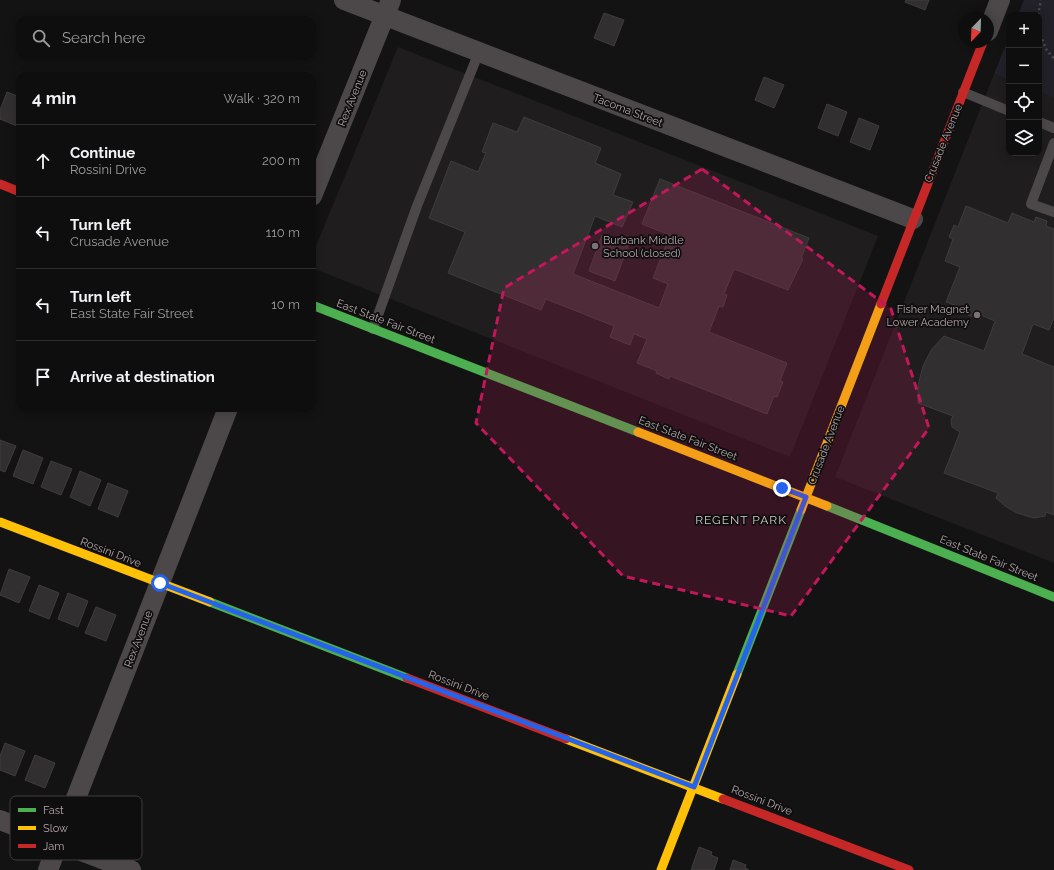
<!DOCTYPE html>
<html lang="en">
<head>
<meta charset="utf-8">
<style>
	body { margin:0; font-family:Raleway,sans-serif; background:#1d1c1c; color:#f1f3f6 }
	.controls { position:absolute; right:12px; top:12px; display:grid; overflow:hidden; border-radius:8px; box-shadow:0 2px 10px #0003 }
	.controls button { width:36px; height:36px; display:grid; place-items:center; padding:0; border:0; border-bottom:1px solid #2f2e2e; background:#0f0e0e; color:#f1f3f6; font:20px sans-serif }
	.compass { position:absolute; left:958px; top:12px; width:36px; height:36px; border-radius:50%; background:#0f0e0e; box-shadow:0 2px 10px #0003; rotate:203deg }
	.stop { position:absolute; width:12px; height:12px; margin:-9px; border:3px solid #2563eb; border-radius:50%; background:#fff }
	.stop.end { background:#2563eb; border-color:#fff; box-shadow:0 1px 4px #0008 }
	.list { margin:0; padding:0; list-style:none }
	h2 { display:flex; justify-content:space-between; align-items:center; height:52px; margin:0; padding:0 16px; font-size:17px }
	h2 small { font-size:13px; font-weight:400; color:#9b9c9e }
	.list li { display:grid; grid-template-columns:26px 1fr auto; gap:12px; align-items:center; box-sizing:border-box; height:72px; padding:0 16px; border-top:1px solid #2f2e2e }
	.list b { display:block; font-size:15px; white-space:nowrap }
	.list p { margin:0; font-size:13px; white-space:nowrap; color:#9b9c9e }
	.list em { font-size:13px; font-style:normal; color:#9b9c9e }
	.icon { flex:none; width:22px; height:22px; fill:none; stroke:currentColor; stroke-width:2; stroke-linecap:round; stroke-linejoin:round }
	.map { position:relative; flex:none; width:1054px; height:870px; overflow:hidden }
	.search { position:absolute; background:#0f0e0e; box-shadow:0 2px 10px #0003; left:16px; top:16px; width:300px; height:44px; display:flex; align-items:center; gap:10px; box-sizing:border-box; padding:0 14px; border-radius:12px; color:#9b9c9e; font-size:15px }
	.panel { position:absolute; background:#0f0e0e; box-shadow:0 2px 10px #0003; left:16px; top:72px; width:300px; height:340px; border-radius:12px }
	.map>svg:first-child { display:block }
	.built { fill:#1f1d1d }
	.green { fill:#222129 }
	.building { fill:#322f30; stroke:#403c3d }
	.lines { fill:none; stroke-linecap:round; stroke-linejoin:round }
	.path { stroke:#4e494a; stroke-width:2.5; stroke-dasharray:2 3; stroke-linecap:butt }
	.lane { stroke:#4c4849; stroke-width:10 }
	.street { stroke:#4c4849; stroke-width:20 }
	.fast { stroke:#4caf50; stroke-width:9 }
	.slow { stroke:#ffc107; stroke-width:9 }
	.jam { stroke:#c62828; stroke-width:9 }
	.route { stroke:#2563eb; stroke-width:5 }
	.marked { fill:#c2185b; fill-opacity:0.2; stroke:#c2185b; stroke-width:3; stroke-dasharray:8 5; stroke-linejoin:round }
	.poi-dot { fill:#7c7274; stroke:#0f0e0e; stroke-width:1.5 }
	.labels { text-anchor:middle; stroke-width:3.5; stroke-linejoin:round; paint-order:stroke }
	.street-label { font-size:11px; fill:#b4a5a9; stroke:#0f0e0e }
	.poi-label { font-size:11px; fill:#b4a5a9; stroke:#0f0e0e; text-anchor:start }
	.neighbourhood-label { font-size:12px; letter-spacing:1px; fill:#d0c6c8; stroke:#0f0e0e }
	.key { fill:#0f0e0e; stroke:#413b3c; stroke-width:1 }
	.key-label { font-size:11px; fill:#b4a5a9 }
</style>
</head>
<body>
<div class="map">
<svg width="1054" height="870" viewBox="0 0 1054 870">
	<rect width="100%" height="100%" fill="#141313"/>
	<!-- built -->
	<path class="built" d="M398,47L878,236L790,457L312,268V256Z
		M994,74L1009,80V153H1039V92L1054,98V563L835,477Z"/>
	<!-- green -->
	<path class="green" d="M1024,0H1054V98L1039,92V15H1018Z
		M1009,37V80L994,74Z"/>
	<!-- building -->
	<path class="building" d="M906,0H929L925,10L905,2Z
		M604,13L624,20L614,46L594,38Z
		M764,77L784,85L774,108L755,100Z
		M7,92L20,97V119L17,126L0,119V110Z
		M827,104L847,112L838,136L818,128Z
		M524,117L601,148L595,163L621,174L613,195L633,202L622,227L595,216L573,274L659,308L668,284L653,278L670,235L642,224L660,179L809,238L801,258L803,259L788,290L734,269L724,294L727,295L723,307L719,306L709,332L787,363L780,381L783,382L777,397L774,396L767,414L670,376L669,379L656,373L657,371L637,363L647,339L634,334L630,345L610,337L614,326L546,299L541,310L448,273L465,232L429,218L451,161L478,172L486,153L482,152L493,123L517,132Z
		M859,118L879,126L870,150L850,142Z
		M966,206L1008,223L1012,213L1034,222L1036,217L1047,221L1046,226L1054,229V318L1049,330L1033,324L1022,354L1054,367V515L1046,512L1045,516L1034,518L1017,513L1005,506L996,498L998,493L944,473L960,432L952,427L951,420L953,416L918,403V386L923,366L932,349L944,336L984,351L995,321L981,315L980,319L968,315L970,311L946,302L960,267L945,261L953,239L949,237L954,225L958,227Z
		M602,235L628,246L615,281L589,271Z
		M0,440L16,446L5,472L0,470Z
		M23,450L43,458L33,484L13,476Z
		M51,461L72,469L61,495L41,487Z
		M80,471L101,480L90,506L70,497Z
		M108,483L128,491L118,517L98,509Z
		M9,569L30,577L19,603L0,595Z
		M39,585L59,593L49,619L29,611Z
		M68,593L88,601L78,627L58,619Z
		M96,607L116,615L106,641L85,633Z
		M5,743L25,751L15,776L0,770V756Z
		M35,755L55,763L45,788L25,780Z
		M699,847L712,852L711,855L718,858L714,870H691Z
		M733,860L746,865L745,868L749,870H730Z"/>
	<g class="lines">
		<!-- path -->
		<path class="path" d="M1038,15L1041,0
			M1039,30L1046,49L1054,59"/>
		<!-- lane -->
		<path class="lane" d="M963,92L1009,111
			M1039,122L1054,128
			M1054,143L1031,204L1054,212
			M373,329L417,206L479,52"/>
		<!-- street -->
		<path class="street" d="M344,0L913,219
			M988,31L1000,0
			M312,196L391,0
			M0,820L131,870
			M48,870L228,408"/>
		<!-- fast -->
		<path class="fast" d="M312,305L638,432
			M827,506L1054,597
			M210,602L407,678
			M737,674L801,510"/>
		<!-- slow -->
		<path class="slow" d="M638,432L827,506
			M801,510L881,304
			M0,522L210,602
			M566,739L723,799
			M661,870L737,674"/>
		<!-- jam -->
		<path class="jam" d="M0,184L20,192
			M881,304L983,42
			M407,678L566,739
			M723,799L909,870"/>
	</g>
	<g class="lines">
		<!-- route -->
		<path class="route" d="M160,583L694,787L806,497L782,488"/>
	</g>
	<!-- marked area -->
	<path class="marked" d="M702,169L891,309L929,428L791,616L623,576L476,423L504,288Z"/>
	<!-- markers -->
	<g class="poi-dot">
		<circle cx="595" cy="246" r="4"/>
		<circle cx="977" cy="315" r="4"/>
	</g>
	<g class="labels">
		<!-- street labels -->
		<g class="street-label">
			<text transform="translate(352 98) rotate(-68)" y="4">Rex Avenue</text>
			<text transform="translate(628 110) rotate(21)" y="4">Tacoma Street</text>
			<text transform="translate(943 143) rotate(-68)" y="4">Crusade Avenue</text>
			<text transform="translate(386 321) rotate(21)" y="4">East State Fair Street</text>
			<text transform="translate(688 438) rotate(21)" y="4">East State Fair Street</text>
			<text transform="translate(826 445) rotate(-69)" y="4">Crusade Avenue</text>
			<text transform="translate(111 552) rotate(21)" y="4">Rossini Drive</text>
			<text transform="translate(989 558) rotate(22)" y="4">East State Fair Street</text>
			<text transform="translate(138 639) rotate(-69)" y="4">Rex Avenue</text>
			<text transform="translate(459 685) rotate(21)" y="4">Rossini Drive</text>
			<text transform="translate(762 800) rotate(21)" y="4">Rossini Drive</text>
		</g>
		<!-- poi labels -->
		<g class="poi-label">
			<text x="603" y="244">Burbank Middle<tspan x="603" dy="13">School (closed)</tspan></text>
			<text x="969" y="313" text-anchor="end">Fisher Magnet<tspan x="969" dy="13">Lower Academy</tspan></text>
		</g>
		<!-- neighbourhood labels -->
		<g class="neighbourhood-label">
			<text x="741" y="524">REGENT PARK</text>
		</g>
	</g>
	<!-- legend -->
	<rect x="10" y="796" width="132" height="64" rx="6" class="key"/>
	<rect x="18" y="808" width="18" height="4" fill="#4caf50"/>
	<rect x="18" y="826" width="18" height="4" fill="#ffc107"/>
	<rect x="18" y="844" width="18" height="4" fill="#c62828"/>
	<g class="key-label">
		<text x="43" y="814">Fast</text>
		<text x="43" y="832">Slow</text>
		<text x="43" y="850">Jam</text>
	</g>
</svg>
<div class="controls">
<button>+</button>
<button>−</button>
<button><svg class="icon" aria-label="locate" viewBox="0 0 24 24"><circle cx="12" cy="12" r="6"/><path d="M12 2v4M12 18v4M2 12h4M18 12h4"/></svg></button>
<button><svg class="icon" aria-label="layers" viewBox="0 0 24 24"><path d="M12 4l9 5-9 5-9-5zM3 14l9 5 9-5"/></svg></button>
</div>
<svg class="compass" viewBox="-18 -18 36 36"><path d="M0-13l5 13h-10z" fill="#e53935"/><path d="M0 13l5-13h-10z" fill="#9b9c9e"/></svg>
<div class="stop" style="left:160px;top:583px"></div>
<div class="stop end" style="left:782px;top:488px"></div>
<div class="search"><svg class="icon" aria-label="search" viewBox="0 0 24 24"><circle cx="10" cy="10" r="6"/><path d="M15 15l6 6"/></svg>Search here</div>
<section class="panel">
<h2>4 min<small>Walk · 320 m</small></h2>
<ul class="list">
<li><svg class="icon" aria-label="ahead" viewBox="0 0 24 24"><path d="M12 20V5M6 11l6-6 6 6"/></svg><div><b>Continue</b><p>Rossini Drive</p></div><em>200 m</em></li>
<li><svg class="icon" aria-label="left" viewBox="0 0 24 24"><path d="M17 20v-9H6M10 6l-5 5 5 5"/></svg><div><b>Turn left</b><p>Crusade Avenue</p></div><em>110 m</em></li>
<li><svg class="icon" aria-label="left" viewBox="0 0 24 24"><path d="M17 20v-9H6M10 6l-5 5 5 5"/></svg><div><b>Turn left</b><p>East State Fair Street</p></div><em>10 m</em></li>
<li><svg class="icon" aria-label="arrive" viewBox="0 0 24 24"><path d="M6 21V4h12l-3 4 3 4H6"/></svg><div><b>Arrive at destination</b></div></li>
</ul>
</section>
</div>
</body>
</html>
